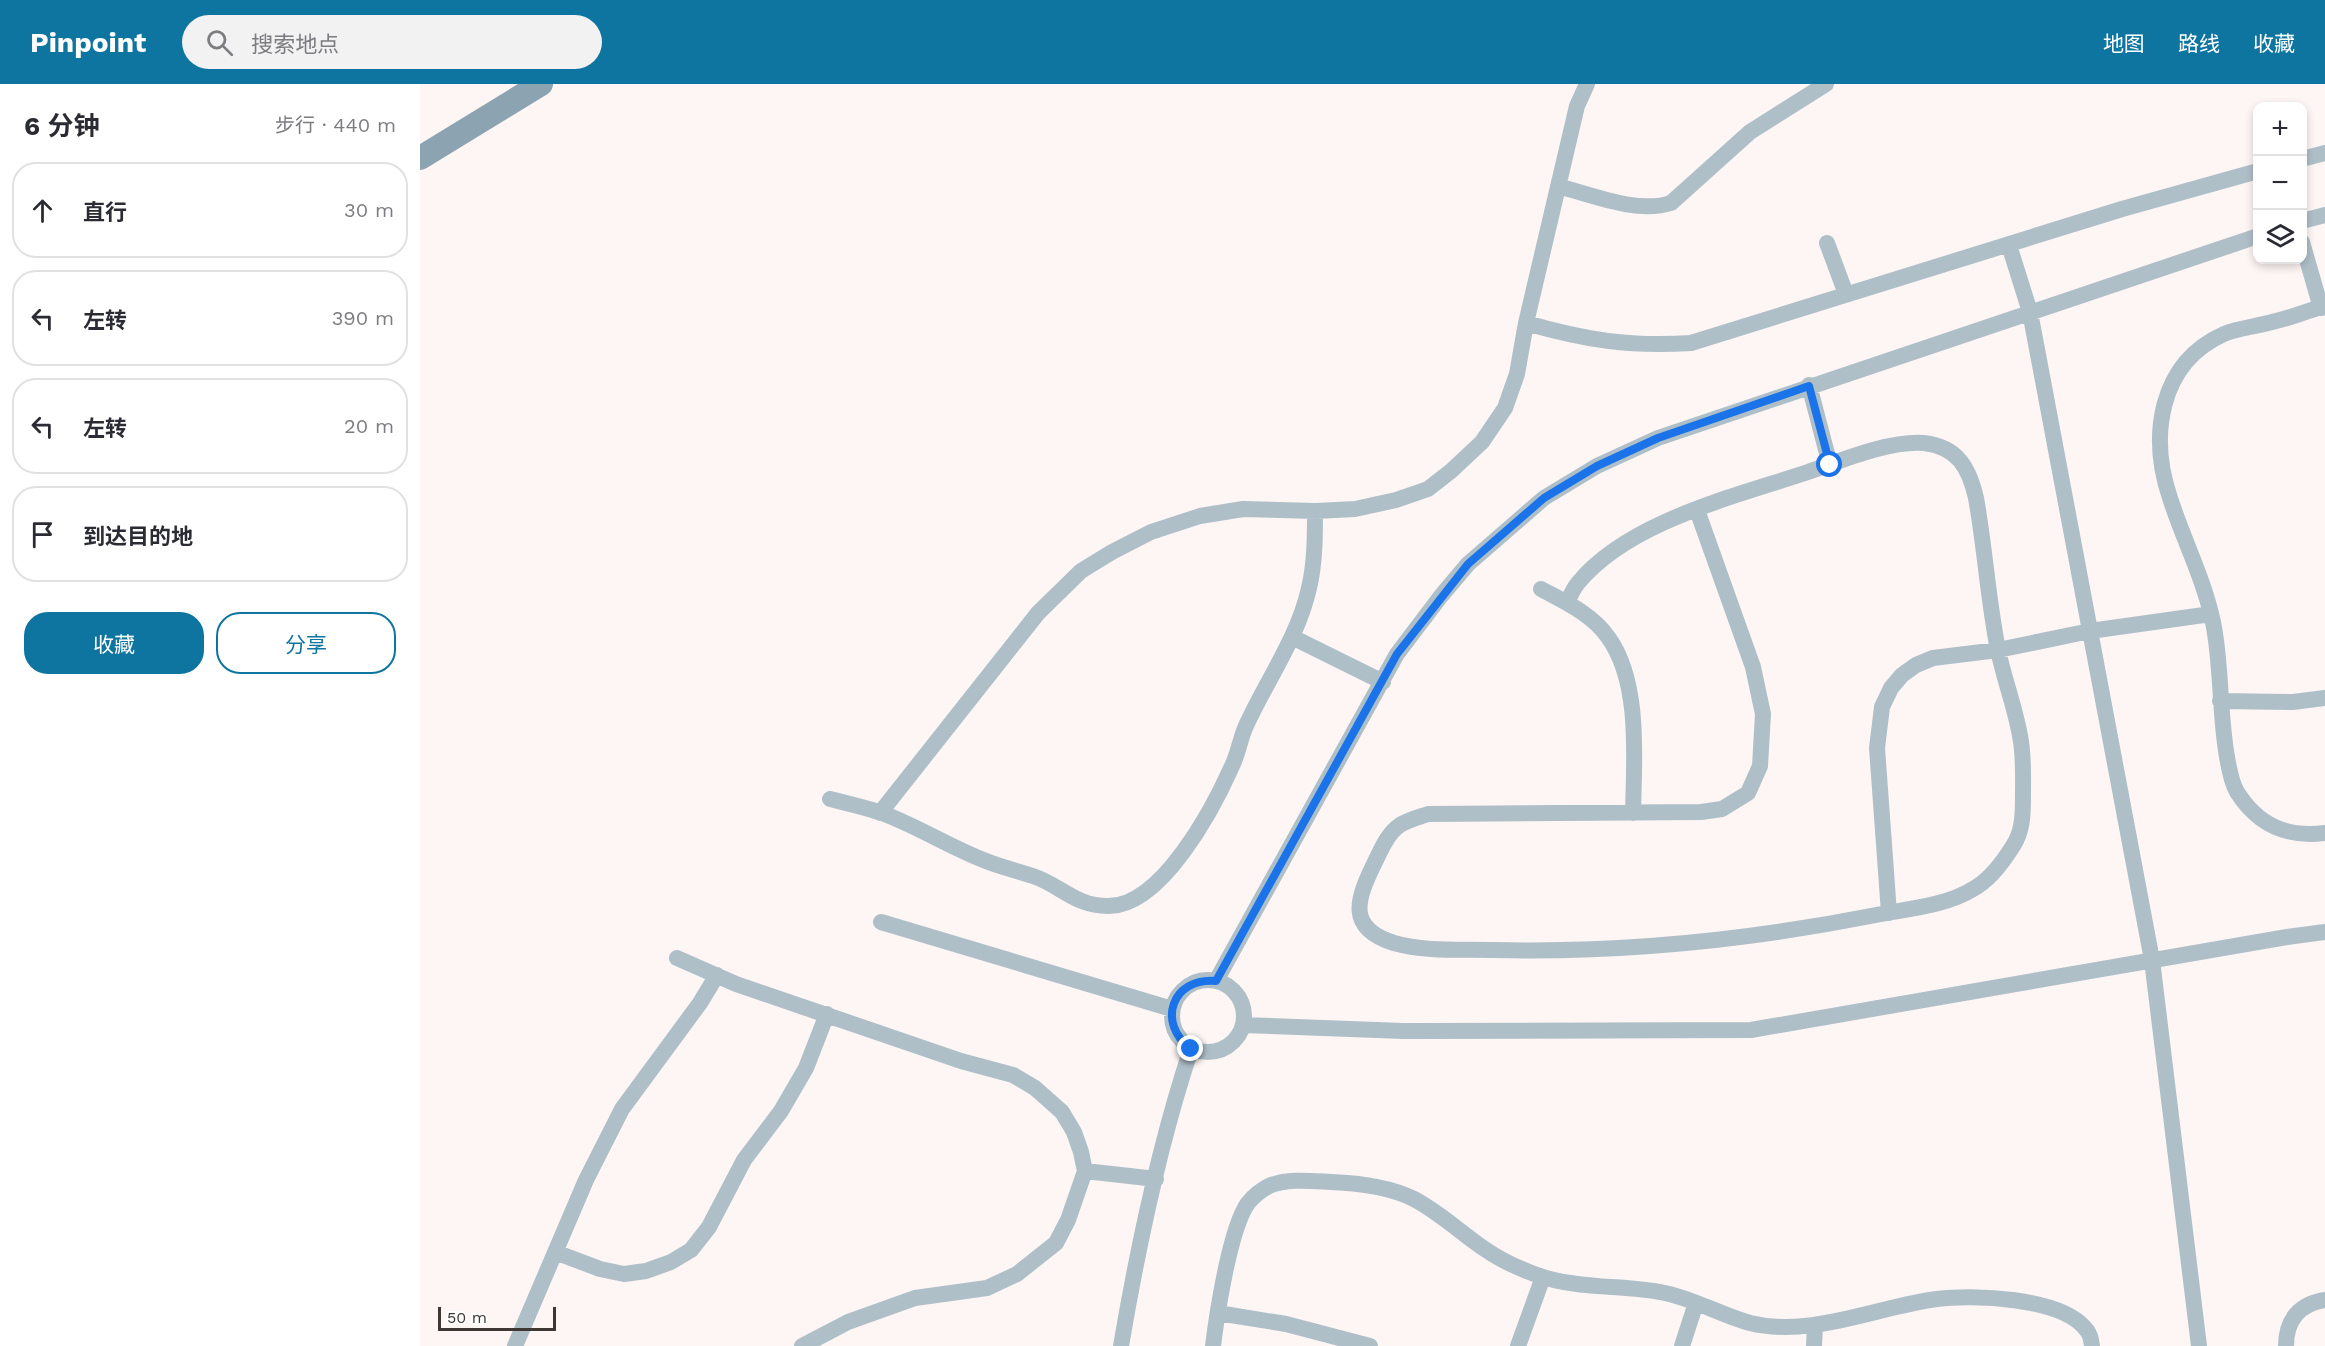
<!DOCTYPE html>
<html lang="zh">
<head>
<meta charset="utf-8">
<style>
	body { margin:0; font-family:"Work Sans","Noto Sans SC",sans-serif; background:#f2f2f3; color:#2b2b33 }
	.controls { position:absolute; right:18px; top:18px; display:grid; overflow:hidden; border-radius:12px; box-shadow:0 3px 9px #0003 }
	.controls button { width:54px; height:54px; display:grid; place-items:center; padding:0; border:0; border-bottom:2px solid #e1e1e2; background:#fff; color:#2b2b33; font:30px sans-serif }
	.scale { position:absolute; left:18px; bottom:15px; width:118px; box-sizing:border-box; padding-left:6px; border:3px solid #3e3734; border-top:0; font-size:16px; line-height:21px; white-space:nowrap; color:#3e3734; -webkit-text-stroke:4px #fff; paint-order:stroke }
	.stop { position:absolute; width:18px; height:18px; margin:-14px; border:4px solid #1a73e8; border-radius:50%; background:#fff }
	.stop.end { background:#1a73e8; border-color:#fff; box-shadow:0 2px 6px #0008 }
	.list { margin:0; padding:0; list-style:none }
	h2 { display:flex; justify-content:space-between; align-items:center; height:78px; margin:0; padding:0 24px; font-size:26px }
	h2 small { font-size:20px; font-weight:400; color:#7c7c81 }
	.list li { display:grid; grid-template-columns:39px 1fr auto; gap:18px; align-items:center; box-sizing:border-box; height:96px; margin:0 12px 12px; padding:0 12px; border:2px solid #e1e1e2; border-radius:24px }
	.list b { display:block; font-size:22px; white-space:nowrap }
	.list em { font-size:20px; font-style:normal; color:#7c7c81 }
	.actions { display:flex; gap:12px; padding:18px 24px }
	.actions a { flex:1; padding:14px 0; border:2px solid #0e74a0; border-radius:24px; text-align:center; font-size:21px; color:#0e74a0 }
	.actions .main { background:#0e74a0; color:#fff }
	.icon { flex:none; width:33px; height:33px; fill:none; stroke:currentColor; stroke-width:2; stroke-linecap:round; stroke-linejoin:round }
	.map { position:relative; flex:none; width:1905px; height:1262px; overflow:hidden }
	header { display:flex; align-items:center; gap:36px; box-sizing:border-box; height:84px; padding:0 30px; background:#0e74a0; color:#fff }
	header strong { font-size:28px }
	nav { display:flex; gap:33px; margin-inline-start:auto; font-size:21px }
	.search { width:420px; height:54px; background:#f2f2f3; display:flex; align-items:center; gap:15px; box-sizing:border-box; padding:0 21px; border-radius:33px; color:#7c7c81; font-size:22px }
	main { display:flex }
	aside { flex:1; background:#fff }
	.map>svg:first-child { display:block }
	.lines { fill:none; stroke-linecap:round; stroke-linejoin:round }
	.street { stroke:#afbfc8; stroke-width:16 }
	.secondary { stroke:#8ca3b1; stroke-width:24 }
	.route { stroke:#1a73e8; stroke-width:8 }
</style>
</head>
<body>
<header>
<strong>Pinpoint</strong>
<div class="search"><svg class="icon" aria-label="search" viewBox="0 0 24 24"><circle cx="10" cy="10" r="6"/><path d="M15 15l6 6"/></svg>搜索地点</div>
<nav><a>地图</a><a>路线</a><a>收藏</a></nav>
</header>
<main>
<aside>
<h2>6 分钟<small>步行 · 440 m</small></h2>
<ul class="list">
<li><svg class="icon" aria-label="ahead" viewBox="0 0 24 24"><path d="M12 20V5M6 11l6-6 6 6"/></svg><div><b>直行</b></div><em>30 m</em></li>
<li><svg class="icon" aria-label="left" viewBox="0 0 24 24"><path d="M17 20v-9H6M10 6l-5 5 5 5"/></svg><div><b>左转</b></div><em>390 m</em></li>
<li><svg class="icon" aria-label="left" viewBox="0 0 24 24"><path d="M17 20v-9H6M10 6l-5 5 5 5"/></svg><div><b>左转</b></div><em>20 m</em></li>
<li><svg class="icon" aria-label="arrive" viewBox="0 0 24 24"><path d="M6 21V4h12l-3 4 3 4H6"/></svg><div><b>到达目的地</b></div></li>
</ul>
<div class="actions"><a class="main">收藏</a><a>分享</a></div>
</aside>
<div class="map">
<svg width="1905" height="1262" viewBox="0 0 1905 1262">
	<rect width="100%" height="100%" fill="#fef6f4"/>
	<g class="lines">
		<!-- street -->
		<path class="street" d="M1882,75L1905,69
			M1138,102C1172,111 1218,130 1251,119L1330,48L1406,0
			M1882,137L1905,131
			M1882,158L1901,224
			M1407,159L1426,210
			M1589,161L1610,228L1732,876L1779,1262
			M1905,222C1886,227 1868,235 1848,239C1834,243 1818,244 1804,250C1739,279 1729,352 1750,414C1763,455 1784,495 1793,538C1802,582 1799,628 1807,673C1809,684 1811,698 1817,708C1838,741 1866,754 1905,749
			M1106,239C1165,256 1209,263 1271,259L1702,125L1838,87
			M1389,301L1410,381
			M1121,505C1145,518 1172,530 1188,553C1221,598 1214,676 1213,729
			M1147,519C1150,512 1153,505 1158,499C1208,438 1313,413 1385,389C1418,378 1469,356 1504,359C1538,363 1549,384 1556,414C1565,464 1568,516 1578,566C1584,595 1595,623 1600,652C1604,671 1603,692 1603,711C1603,729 1603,747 1593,762C1583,778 1570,796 1553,805C1526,822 1487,825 1456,831C1330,856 1203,869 1074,866C1041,865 1006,868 974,859C926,844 937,815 954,780C961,766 967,750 980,741C988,736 999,733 1008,730L1281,728L1302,725L1328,709L1340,682L1343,630L1333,583L1277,426
			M872,553L963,598
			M1800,617L1873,618L1905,614
			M410,715C426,719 443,723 459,728C496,741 529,763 566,777C581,783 598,787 613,792C642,802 655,822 688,822C741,823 793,725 812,682C818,670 820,656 825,644C846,597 878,554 889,504C895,479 895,452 895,427
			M460,729L618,529L661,487L692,468L731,448L780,432L823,425L896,427L935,425L976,416L1008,405L1031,387L1062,358L1085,324L1097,290L1106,239L1157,22L1167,0
			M1469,829L1457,664L1462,623L1471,604L1482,591L1496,581L1513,574L1578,566L1670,547L1791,530
			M461,838L752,925
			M257,874L316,900L541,977L593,991L615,1004L642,1028L654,1048L661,1068L665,1087L648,1136L636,1159L597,1190L567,1204L495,1214L428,1238L382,1262
			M752 932a36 36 0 1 1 72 0a36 36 0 1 1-72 0Z
			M796,897L977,570L1021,512L1048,480L1124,414L1177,382L1238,354L1838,152
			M824,941L983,947L1331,946L1867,853L1905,848
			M665,1087L736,1095
			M135,1168L180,1185L204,1190L226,1187L251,1178L271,1166L289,1143L324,1076L361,1027L386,984L407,930
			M798,1229L866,1240L950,1262
			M95,1262L166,1096L202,1025L280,919L297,891
			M701,1262C718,1162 739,1061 771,965
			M793,1262C797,1229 810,1144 828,1119C833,1113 841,1106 849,1102C867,1094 892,1097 911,1098C938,1099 970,1103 994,1115C1030,1134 1057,1166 1095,1182C1106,1187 1118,1192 1130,1195C1167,1205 1207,1201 1245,1209C1274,1215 1301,1231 1330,1239C1391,1254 1456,1223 1517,1215C1554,1210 1638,1214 1664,1243C1670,1249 1671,1254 1672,1262
			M1098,1262L1123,1193
			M1262,1262L1276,1219
			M1394,1262L1395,1241
			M1866,1262C1866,1236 1879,1220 1905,1216"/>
		<!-- secondary -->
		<path class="secondary" d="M0,74L121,0"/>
	</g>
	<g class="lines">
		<!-- route -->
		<path class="route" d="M771,965C736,939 752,893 796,897L977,570L1048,480L1124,414L1177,382L1238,354L1389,302L1410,381"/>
	</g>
</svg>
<div class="controls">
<button>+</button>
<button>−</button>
<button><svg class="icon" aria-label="layers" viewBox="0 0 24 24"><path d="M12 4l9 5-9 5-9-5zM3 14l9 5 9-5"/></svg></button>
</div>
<div class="scale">50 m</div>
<div class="stop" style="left:1410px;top:381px"></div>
<div class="stop end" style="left:771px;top:965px"></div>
</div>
</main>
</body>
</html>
